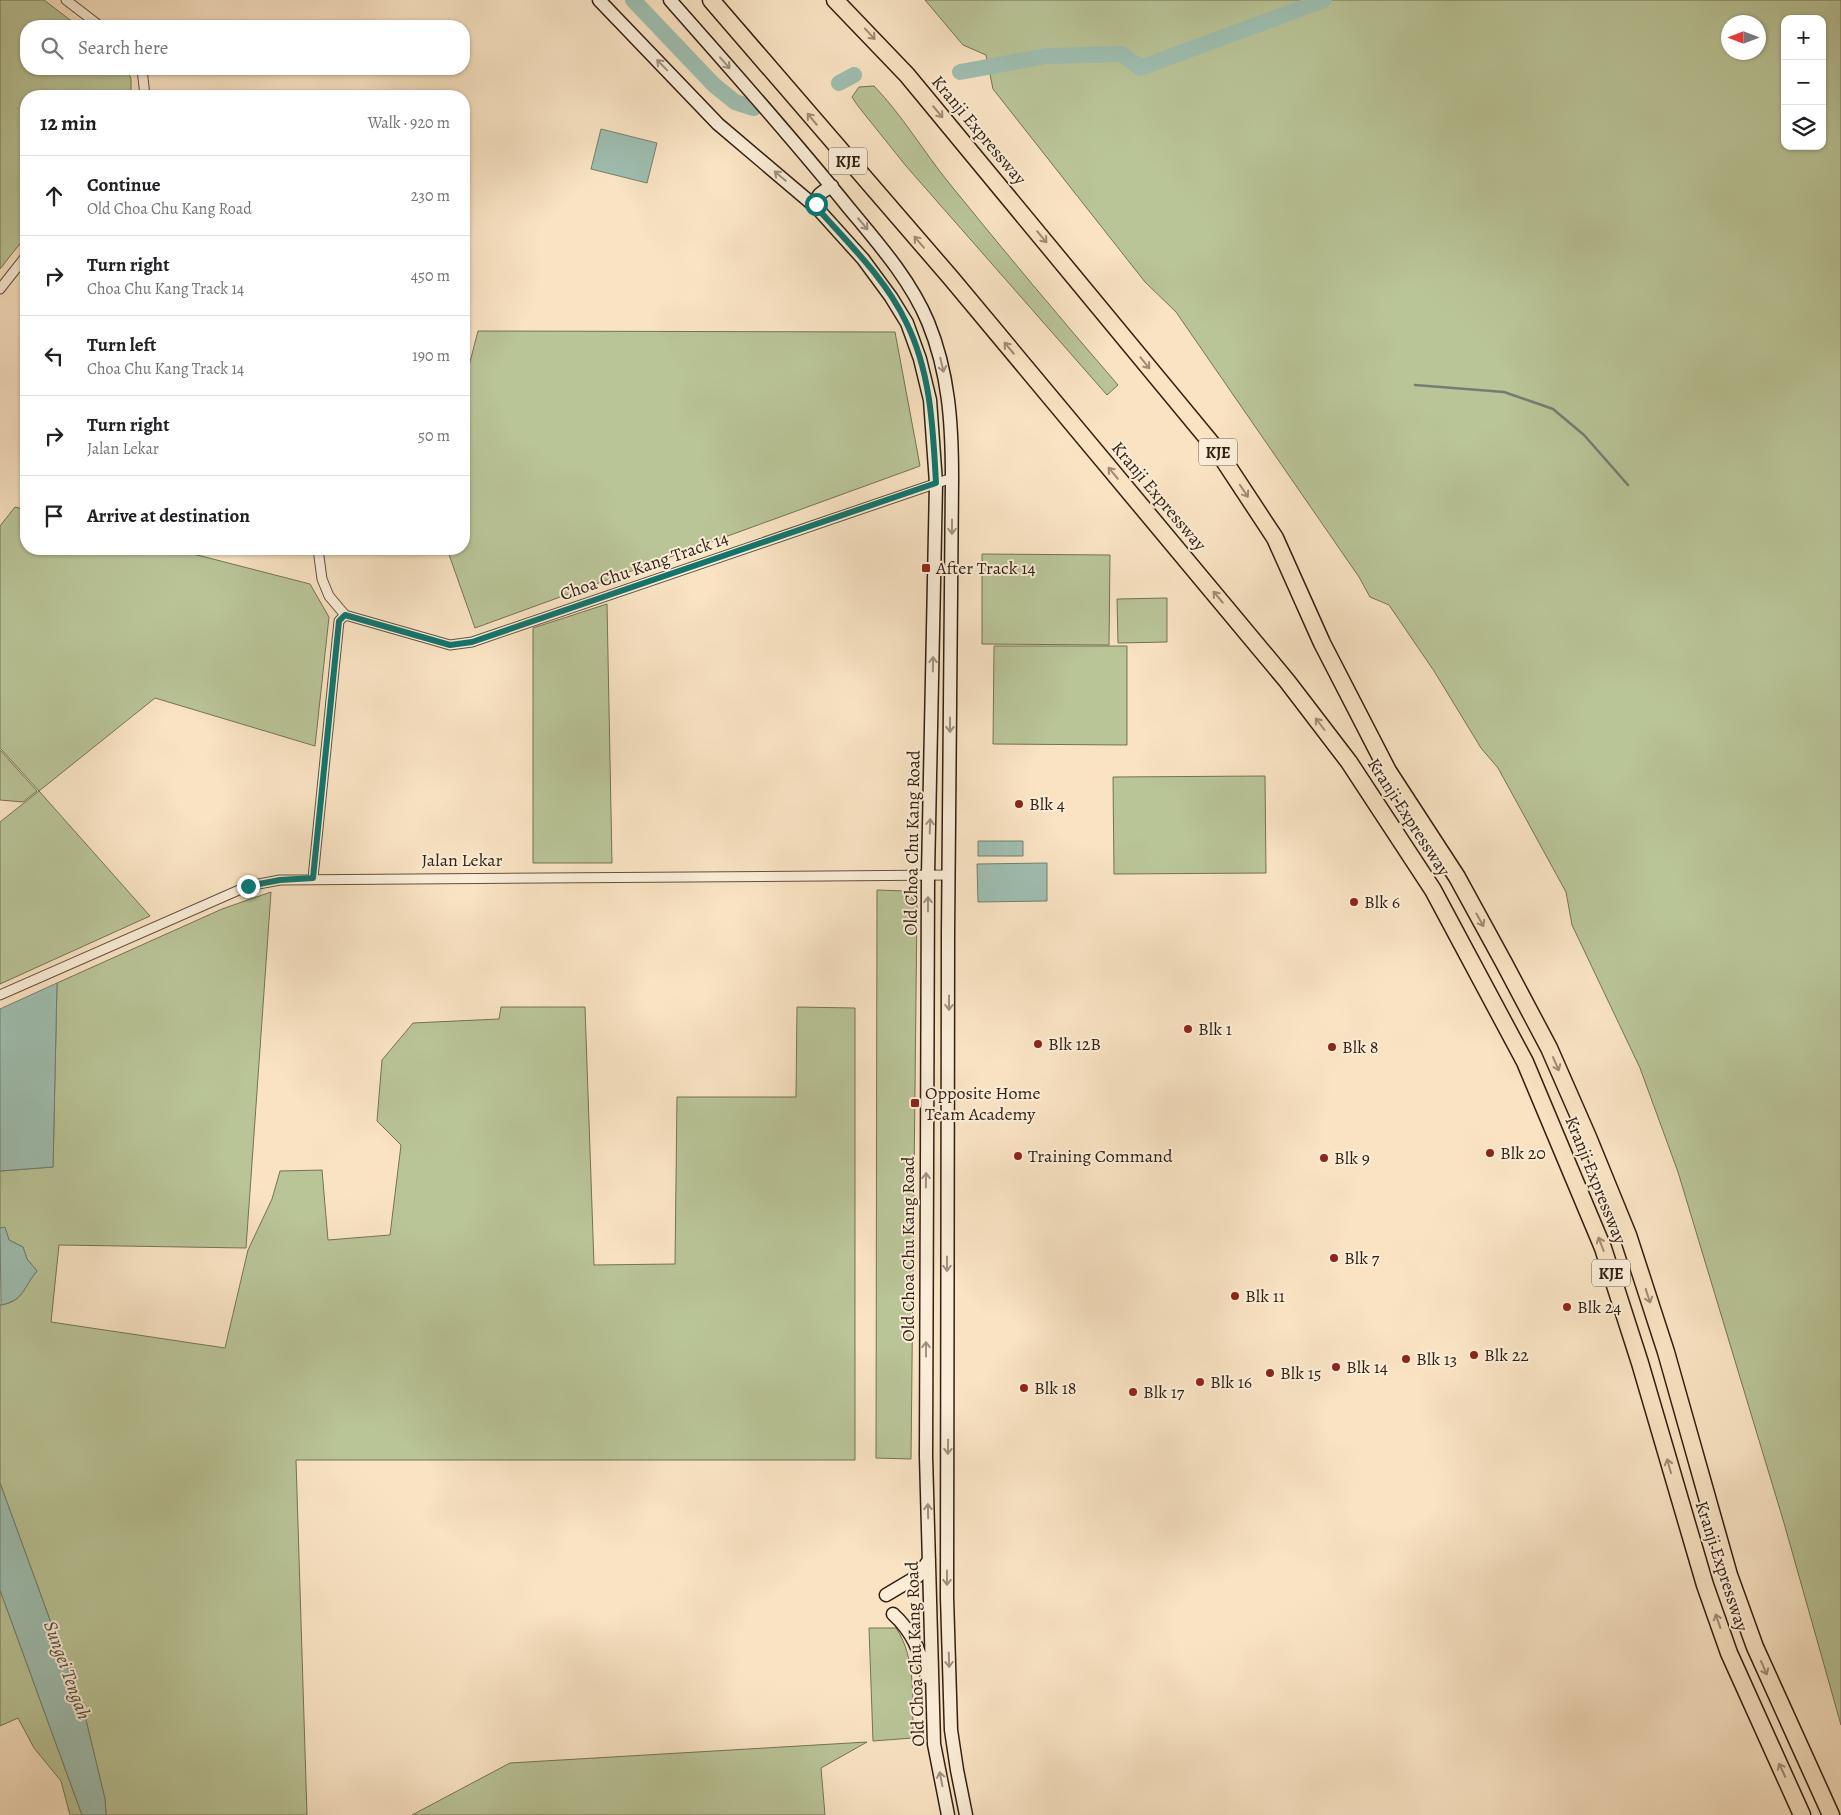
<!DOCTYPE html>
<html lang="en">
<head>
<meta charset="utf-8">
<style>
	body { margin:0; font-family:Alegreya,serif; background:#f6f6f6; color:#202124 }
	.controls { position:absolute; right:15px; top:15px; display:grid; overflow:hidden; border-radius:10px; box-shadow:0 1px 4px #0004 }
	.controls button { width:45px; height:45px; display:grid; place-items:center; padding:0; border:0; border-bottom:1px solid #e0e0e0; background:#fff; color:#202124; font:25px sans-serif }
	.compass { position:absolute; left:1721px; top:15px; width:45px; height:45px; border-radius:50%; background:#fff; box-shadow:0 1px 4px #0004; rotate:270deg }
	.stop { position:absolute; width:15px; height:15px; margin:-11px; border:4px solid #0f766e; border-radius:50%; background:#fff }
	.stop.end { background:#0f766e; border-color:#fff; box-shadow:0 1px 5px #0008 }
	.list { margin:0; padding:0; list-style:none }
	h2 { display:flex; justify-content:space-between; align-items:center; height:65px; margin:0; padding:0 20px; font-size:21px }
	h2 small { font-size:16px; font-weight:400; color:#757577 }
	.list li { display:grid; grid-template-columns:32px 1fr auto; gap:15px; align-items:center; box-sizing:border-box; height:80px; padding:0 20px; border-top:1px solid #e0e0e0 }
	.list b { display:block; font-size:19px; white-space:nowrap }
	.list p { margin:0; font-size:16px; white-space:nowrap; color:#757577 }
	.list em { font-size:16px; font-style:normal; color:#757577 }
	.icon { flex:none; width:28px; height:28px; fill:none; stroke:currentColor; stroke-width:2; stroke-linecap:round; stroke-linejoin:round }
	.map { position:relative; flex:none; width:1841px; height:1815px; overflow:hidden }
	.search { position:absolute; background:#fff; box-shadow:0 1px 4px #0004; left:20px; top:20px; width:450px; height:55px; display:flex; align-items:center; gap:12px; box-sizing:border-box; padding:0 18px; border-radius:20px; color:#757577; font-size:19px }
	.panel { position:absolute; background:#fff; box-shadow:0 1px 4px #0004; left:20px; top:90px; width:450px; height:465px; border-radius:20px }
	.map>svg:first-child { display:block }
	.green { fill:#b9c497; stroke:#757254; fill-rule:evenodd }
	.water { fill:#9ebeb0; stroke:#727e71 }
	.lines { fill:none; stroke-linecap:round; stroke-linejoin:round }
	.stream { stroke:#727e71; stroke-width:2.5 }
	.river { stroke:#9ebeb0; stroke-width:16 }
	.street-casing { stroke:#63503e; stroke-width:11 }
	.secondary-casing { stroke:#311f12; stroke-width:15 }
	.highway-casing { stroke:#311f12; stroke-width:19 }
	.street { stroke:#fbedd8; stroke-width:9 }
	.secondary { stroke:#fbedd8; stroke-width:12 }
	.highway { stroke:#f9e3c3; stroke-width:16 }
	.oneway { stroke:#9f8b73 }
	.oneway2 { stroke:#a0907f }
	.route { stroke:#0f766e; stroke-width:6 }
	.poi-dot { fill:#8f2418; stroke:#fbedd8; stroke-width:2 }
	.labels { text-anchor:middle; stroke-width:4; stroke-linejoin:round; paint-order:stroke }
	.shield { fill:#fbedd8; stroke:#6e5d4d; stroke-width:1 }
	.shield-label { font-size:16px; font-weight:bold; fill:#311f12 }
	.street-label { font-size:18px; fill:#311f12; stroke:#fbedd8 }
	.poi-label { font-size:18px; fill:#311f12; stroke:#fbedd8; text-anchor:start }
	.water-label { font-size:19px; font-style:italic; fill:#524f41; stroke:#fbedd8 }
</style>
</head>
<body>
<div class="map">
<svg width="1841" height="1815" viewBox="0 0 1841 1815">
	<rect width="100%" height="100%" fill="#f9e3c3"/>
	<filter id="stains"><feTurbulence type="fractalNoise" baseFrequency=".004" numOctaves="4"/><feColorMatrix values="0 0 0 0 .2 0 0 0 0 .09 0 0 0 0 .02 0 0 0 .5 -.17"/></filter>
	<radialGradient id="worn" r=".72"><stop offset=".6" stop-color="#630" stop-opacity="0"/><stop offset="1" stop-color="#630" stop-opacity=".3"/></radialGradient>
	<!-- green -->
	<path class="green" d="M0,0H44L78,26H26V69H127L131,79V96H26V236L0,269Z
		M925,0H1841V1725L1784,1523L1678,1172L1640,1068L1572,925L1566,892L1498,768L1481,748L1434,671L1389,605L1370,597L1359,577L1176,312L1145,282L993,89L986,55L963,45ZM1785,19H1822V146H1785ZM1728,22H1758V52H1728Z
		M874,86C903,116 923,151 949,183C1004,251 1060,318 1118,385L1107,395L906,166L858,106L852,97L859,87Z
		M478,331L895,332L920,466L475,628L447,549H464V385Z
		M15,507L26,510V549H174L310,584L329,617L315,746L155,698L39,791L150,916L0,984V822L39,791L0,748V526Z
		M982,554L1110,555L1109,645L982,644Z
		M1167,598V642L1118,643L1117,599Z
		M607,604L612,863H533V628Z
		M994,646H1127V745L993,744Z
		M0,750L37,791L23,802L0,800Z
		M1265,776L1266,873L1114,874L1113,777Z
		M877,890L906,891L917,904L911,1459L876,1458Z
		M271,892L246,1248L59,1245L51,1322L225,1348L248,1250L272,1199L280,1171L322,1170L328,1240L390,1235L401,1145L377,1121L382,1060L413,1023L499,1019L501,1007H585L594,1265L675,1264L677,1097H796L797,1007L855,1008V1460H296L307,1815H106L105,1799L85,1716L0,1483V1305C24,1302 23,1287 37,1271L27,1259L23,1247L9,1240L5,1228H0V1171L53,1167L57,983L222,909Z
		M0,1590L82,1815H70L61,1781L34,1748L18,1718L0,1726Z
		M869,1628H896C917,1659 912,1702 913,1738L873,1741Z
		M867,1742L821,1768L825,1815H412L510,1763Z"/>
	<!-- water -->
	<path class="water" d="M601,129L657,143L647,183L591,169Z
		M978,841H1023V856H978Z
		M1047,863V901L978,902L977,864Z
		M57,983L53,1167L0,1171V1009Z
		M5,1227L9,1240L23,1247L27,1259L37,1271C23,1287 25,1300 1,1305L0,1228Z
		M0,1483L85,1716L105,1799L106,1815H82L0,1590Z"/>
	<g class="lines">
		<!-- stream -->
		<path class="stream" d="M1415,385L1504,392L1553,409L1584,435L1628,485"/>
		<!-- river -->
		<path class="river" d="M633,0L714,85L735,102L754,108
			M960,72L1047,56L1122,54L1140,68L1324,0
			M839,83L854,75"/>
		<!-- street casing -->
		<g class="street-casing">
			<path id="street" d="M66,0L100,26
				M142,69L145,96
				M0,289L26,256
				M318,549L322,579L329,596L345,615L450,645L472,642L952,478
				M313,878L339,621L345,615
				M0,995L248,886L280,880L949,875"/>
		</g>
		<!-- secondary casing -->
		<g class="secondary-casing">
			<path id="secondary" d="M599,0L718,124L817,208L863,259L891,297L907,323L920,359L930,400L936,483L928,875L926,1456L934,1744L948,1815
				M670,0C730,68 791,136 848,207C877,242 910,279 928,322C949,373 952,424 952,478L948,934L947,1597L951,1730L957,1770L966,1815
				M817,208C814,195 822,192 832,186
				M886,1595L918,1576L929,1560
				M893,1614C913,1632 920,1652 927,1677"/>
		</g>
		<!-- highway casing -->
		<g class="highway-casing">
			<path id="highway" d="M711,0L951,278L1287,681L1349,762L1433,890L1525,1062L1603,1248L1640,1363L1705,1585L1729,1653L1802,1815
				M835,0L907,75L1217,450L1275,538L1322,643L1388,771L1457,877L1504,963L1549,1048L1588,1137L1628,1235L1666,1352L1729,1575L1755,1647L1831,1815"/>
		</g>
		<!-- street -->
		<use href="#street" class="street"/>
		<!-- secondary -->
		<use href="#secondary" class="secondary"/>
		<!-- highway -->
		<use href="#highway" class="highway"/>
	</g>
	<!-- one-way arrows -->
	<defs><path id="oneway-shaft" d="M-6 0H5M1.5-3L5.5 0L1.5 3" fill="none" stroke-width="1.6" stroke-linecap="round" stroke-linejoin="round" transform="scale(1.25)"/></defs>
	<g class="oneway">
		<use href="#oneway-shaft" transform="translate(870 34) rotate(47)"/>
		<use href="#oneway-shaft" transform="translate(938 112) rotate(50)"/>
		<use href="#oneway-shaft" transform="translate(812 119) rotate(-130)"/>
		<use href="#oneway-shaft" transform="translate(1042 237) rotate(50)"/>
		<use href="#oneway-shaft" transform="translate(919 242) rotate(-131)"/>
		<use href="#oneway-shaft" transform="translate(1009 348) rotate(-130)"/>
		<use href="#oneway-shaft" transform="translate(1145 363) rotate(51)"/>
		<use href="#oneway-shaft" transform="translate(1113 473) rotate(-130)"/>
		<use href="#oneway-shaft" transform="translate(1244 491) rotate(56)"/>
		<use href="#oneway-shaft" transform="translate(1218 597) rotate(-130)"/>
		<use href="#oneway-shaft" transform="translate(1320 724) rotate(-127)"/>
		<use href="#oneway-shaft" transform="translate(1480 920) rotate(61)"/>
		<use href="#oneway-shaft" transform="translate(1556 1064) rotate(66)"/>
		<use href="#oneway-shaft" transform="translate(1601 1244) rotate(-111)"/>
		<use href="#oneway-shaft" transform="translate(1648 1296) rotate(72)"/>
		<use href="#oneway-shaft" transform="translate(1669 1466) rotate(-106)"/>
		<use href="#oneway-shaft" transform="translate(1718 1621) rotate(-109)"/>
		<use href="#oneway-shaft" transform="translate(1764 1668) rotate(66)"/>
		<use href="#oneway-shaft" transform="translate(1782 1770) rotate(-115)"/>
	</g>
	<g class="oneway2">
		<use href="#oneway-shaft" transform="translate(725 63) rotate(49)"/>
		<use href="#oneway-shaft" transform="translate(662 65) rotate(-134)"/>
		<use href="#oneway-shaft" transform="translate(780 176) rotate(-140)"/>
		<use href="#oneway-shaft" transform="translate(863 224) rotate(50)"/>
		<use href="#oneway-shaft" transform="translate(942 365) rotate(77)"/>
		<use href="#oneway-shaft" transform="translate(952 527) rotate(90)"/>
		<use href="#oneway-shaft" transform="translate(933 664) rotate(-89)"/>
		<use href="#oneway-shaft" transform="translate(950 725) rotate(90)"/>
		<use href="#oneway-shaft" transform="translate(930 826) rotate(-88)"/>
		<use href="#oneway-shaft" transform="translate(928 904) rotate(-90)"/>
		<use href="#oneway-shaft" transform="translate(949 1003) rotate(90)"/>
		<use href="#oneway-shaft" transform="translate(926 1180) rotate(-89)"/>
		<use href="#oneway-shaft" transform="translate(947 1264) rotate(90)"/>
		<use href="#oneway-shaft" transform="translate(926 1349) rotate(-90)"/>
		<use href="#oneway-shaft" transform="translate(948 1447) rotate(91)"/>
		<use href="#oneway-shaft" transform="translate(928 1511) rotate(-91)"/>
		<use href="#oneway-shaft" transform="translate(947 1578) rotate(90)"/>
		<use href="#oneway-shaft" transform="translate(949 1660) rotate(88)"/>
		<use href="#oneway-shaft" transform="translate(941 1779) rotate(-101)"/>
	</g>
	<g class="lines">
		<!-- route -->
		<path class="route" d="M248,886L280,880L313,878L339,621L345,615L450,645L472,642L936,483C933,429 931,372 906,322C885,278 849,244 817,208L816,204"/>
	</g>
	<!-- markers -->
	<g class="poi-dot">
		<rect x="921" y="563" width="10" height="10" rx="2.5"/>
		<circle cx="1019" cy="804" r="5"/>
		<circle cx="1354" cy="902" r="5"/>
		<circle cx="1188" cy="1029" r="5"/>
		<circle cx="1038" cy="1044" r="5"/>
		<circle cx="1332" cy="1047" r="5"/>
		<rect x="910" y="1098" width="10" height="10" rx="2.5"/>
		<circle cx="1490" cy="1153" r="5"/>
		<circle cx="1018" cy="1156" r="5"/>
		<circle cx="1324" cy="1158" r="5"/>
		<circle cx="1334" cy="1258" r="5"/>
		<circle cx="1235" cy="1296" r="5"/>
		<circle cx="1567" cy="1307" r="5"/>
		<circle cx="1474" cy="1355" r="5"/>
		<circle cx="1406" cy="1359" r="5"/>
		<circle cx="1336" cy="1367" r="5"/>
		<circle cx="1270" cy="1373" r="5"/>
		<circle cx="1200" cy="1382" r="5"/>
		<circle cx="1024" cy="1388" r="5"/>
		<circle cx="1133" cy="1392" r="5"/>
	</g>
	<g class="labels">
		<!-- shield labels -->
		<g class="shield">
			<rect x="829" y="147.5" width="38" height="27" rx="4"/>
			<rect x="1199" y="438.5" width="38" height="27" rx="4"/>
			<rect x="1592" y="1259.5" width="38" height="27" rx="4"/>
		</g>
		<g class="shield-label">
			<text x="848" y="167">KJE</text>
			<text x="1218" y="458">KJE</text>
			<text x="1611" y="1279">KJE</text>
		</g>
		<!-- street labels -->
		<g class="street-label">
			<text transform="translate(979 130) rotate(50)" y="6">Kranji Expressway</text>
			<text transform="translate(1159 496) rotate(50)" y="6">Kranji Expressway</text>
			<text transform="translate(644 566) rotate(-19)" y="6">Choa Chu Kang Track 14</text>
			<text transform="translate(1409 817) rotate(57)" y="6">Kranji Expressway</text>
			<text transform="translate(912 843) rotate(-89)" y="6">Old Choa Chu Kang Road</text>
			<text x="462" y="866">Jalan Lekar</text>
			<text transform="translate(1596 1180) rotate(68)" y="6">Kranji Expressway</text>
			<text transform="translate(908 1249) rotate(-90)" y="6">Old Choa Chu Kang Road</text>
			<text transform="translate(1722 1566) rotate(72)" y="6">Kranji Expressway</text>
			<text transform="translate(915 1654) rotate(-92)" y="6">Old Choa Chu Kang Road</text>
		</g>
		<!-- poi labels -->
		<g class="poi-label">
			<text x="936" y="574">After Track 14</text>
			<text x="1029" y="810">Blk 4</text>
			<text x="1364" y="908">Blk 6</text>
			<text x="1198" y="1035">Blk 1</text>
			<text x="1048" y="1050">Blk 12B</text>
			<text x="1342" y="1053">Blk 8</text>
			<text x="925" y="1099">Opposite Home<tspan x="925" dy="21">Team Academy</tspan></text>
			<text x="1500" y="1159">Blk 20</text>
			<text x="1028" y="1162">Training Command</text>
			<text x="1334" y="1164">Blk 9</text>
			<text x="1344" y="1264">Blk 7</text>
			<text x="1245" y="1302">Blk 11</text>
			<text x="1577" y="1313">Blk 24</text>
			<text x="1484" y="1361">Blk 22</text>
			<text x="1416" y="1365">Blk 13</text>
			<text x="1346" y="1373">Blk 14</text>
			<text x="1280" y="1379">Blk 15</text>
			<text x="1210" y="1388">Blk 16</text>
			<text x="1034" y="1394">Blk 18</text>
			<text x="1143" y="1398">Blk 17</text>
		</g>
		<!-- water labels -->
		<g class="water-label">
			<text transform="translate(68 1670) rotate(70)" y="7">Sungei Tengah</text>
		</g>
	</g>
	<rect width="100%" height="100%" filter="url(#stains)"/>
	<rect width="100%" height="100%" fill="url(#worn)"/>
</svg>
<div class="controls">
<button>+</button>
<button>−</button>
<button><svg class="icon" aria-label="layers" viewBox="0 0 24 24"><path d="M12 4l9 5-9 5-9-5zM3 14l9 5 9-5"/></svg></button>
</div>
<svg class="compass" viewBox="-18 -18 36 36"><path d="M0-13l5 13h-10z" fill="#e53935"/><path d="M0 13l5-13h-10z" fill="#757577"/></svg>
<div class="stop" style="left:816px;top:204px"></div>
<div class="stop end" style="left:248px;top:886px"></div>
<div class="search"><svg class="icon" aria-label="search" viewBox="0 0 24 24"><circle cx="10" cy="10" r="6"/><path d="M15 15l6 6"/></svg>Search here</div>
<section class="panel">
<h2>12 min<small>Walk · 920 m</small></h2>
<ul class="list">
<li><svg class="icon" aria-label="ahead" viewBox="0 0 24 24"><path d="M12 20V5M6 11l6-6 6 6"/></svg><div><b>Continue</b><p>Old Choa Chu Kang Road</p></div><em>230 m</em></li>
<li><svg class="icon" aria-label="right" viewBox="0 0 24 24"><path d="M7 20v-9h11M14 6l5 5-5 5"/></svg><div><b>Turn right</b><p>Choa Chu Kang Track 14</p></div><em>450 m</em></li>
<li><svg class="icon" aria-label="left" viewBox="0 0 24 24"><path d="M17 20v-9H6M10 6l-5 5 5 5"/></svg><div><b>Turn left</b><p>Choa Chu Kang Track 14</p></div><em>190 m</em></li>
<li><svg class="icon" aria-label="right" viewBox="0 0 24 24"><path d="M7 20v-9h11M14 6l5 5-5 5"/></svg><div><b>Turn right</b><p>Jalan Lekar</p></div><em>50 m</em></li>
<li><svg class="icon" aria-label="arrive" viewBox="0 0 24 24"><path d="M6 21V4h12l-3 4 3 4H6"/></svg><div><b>Arrive at destination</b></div></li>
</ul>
</section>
</div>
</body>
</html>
